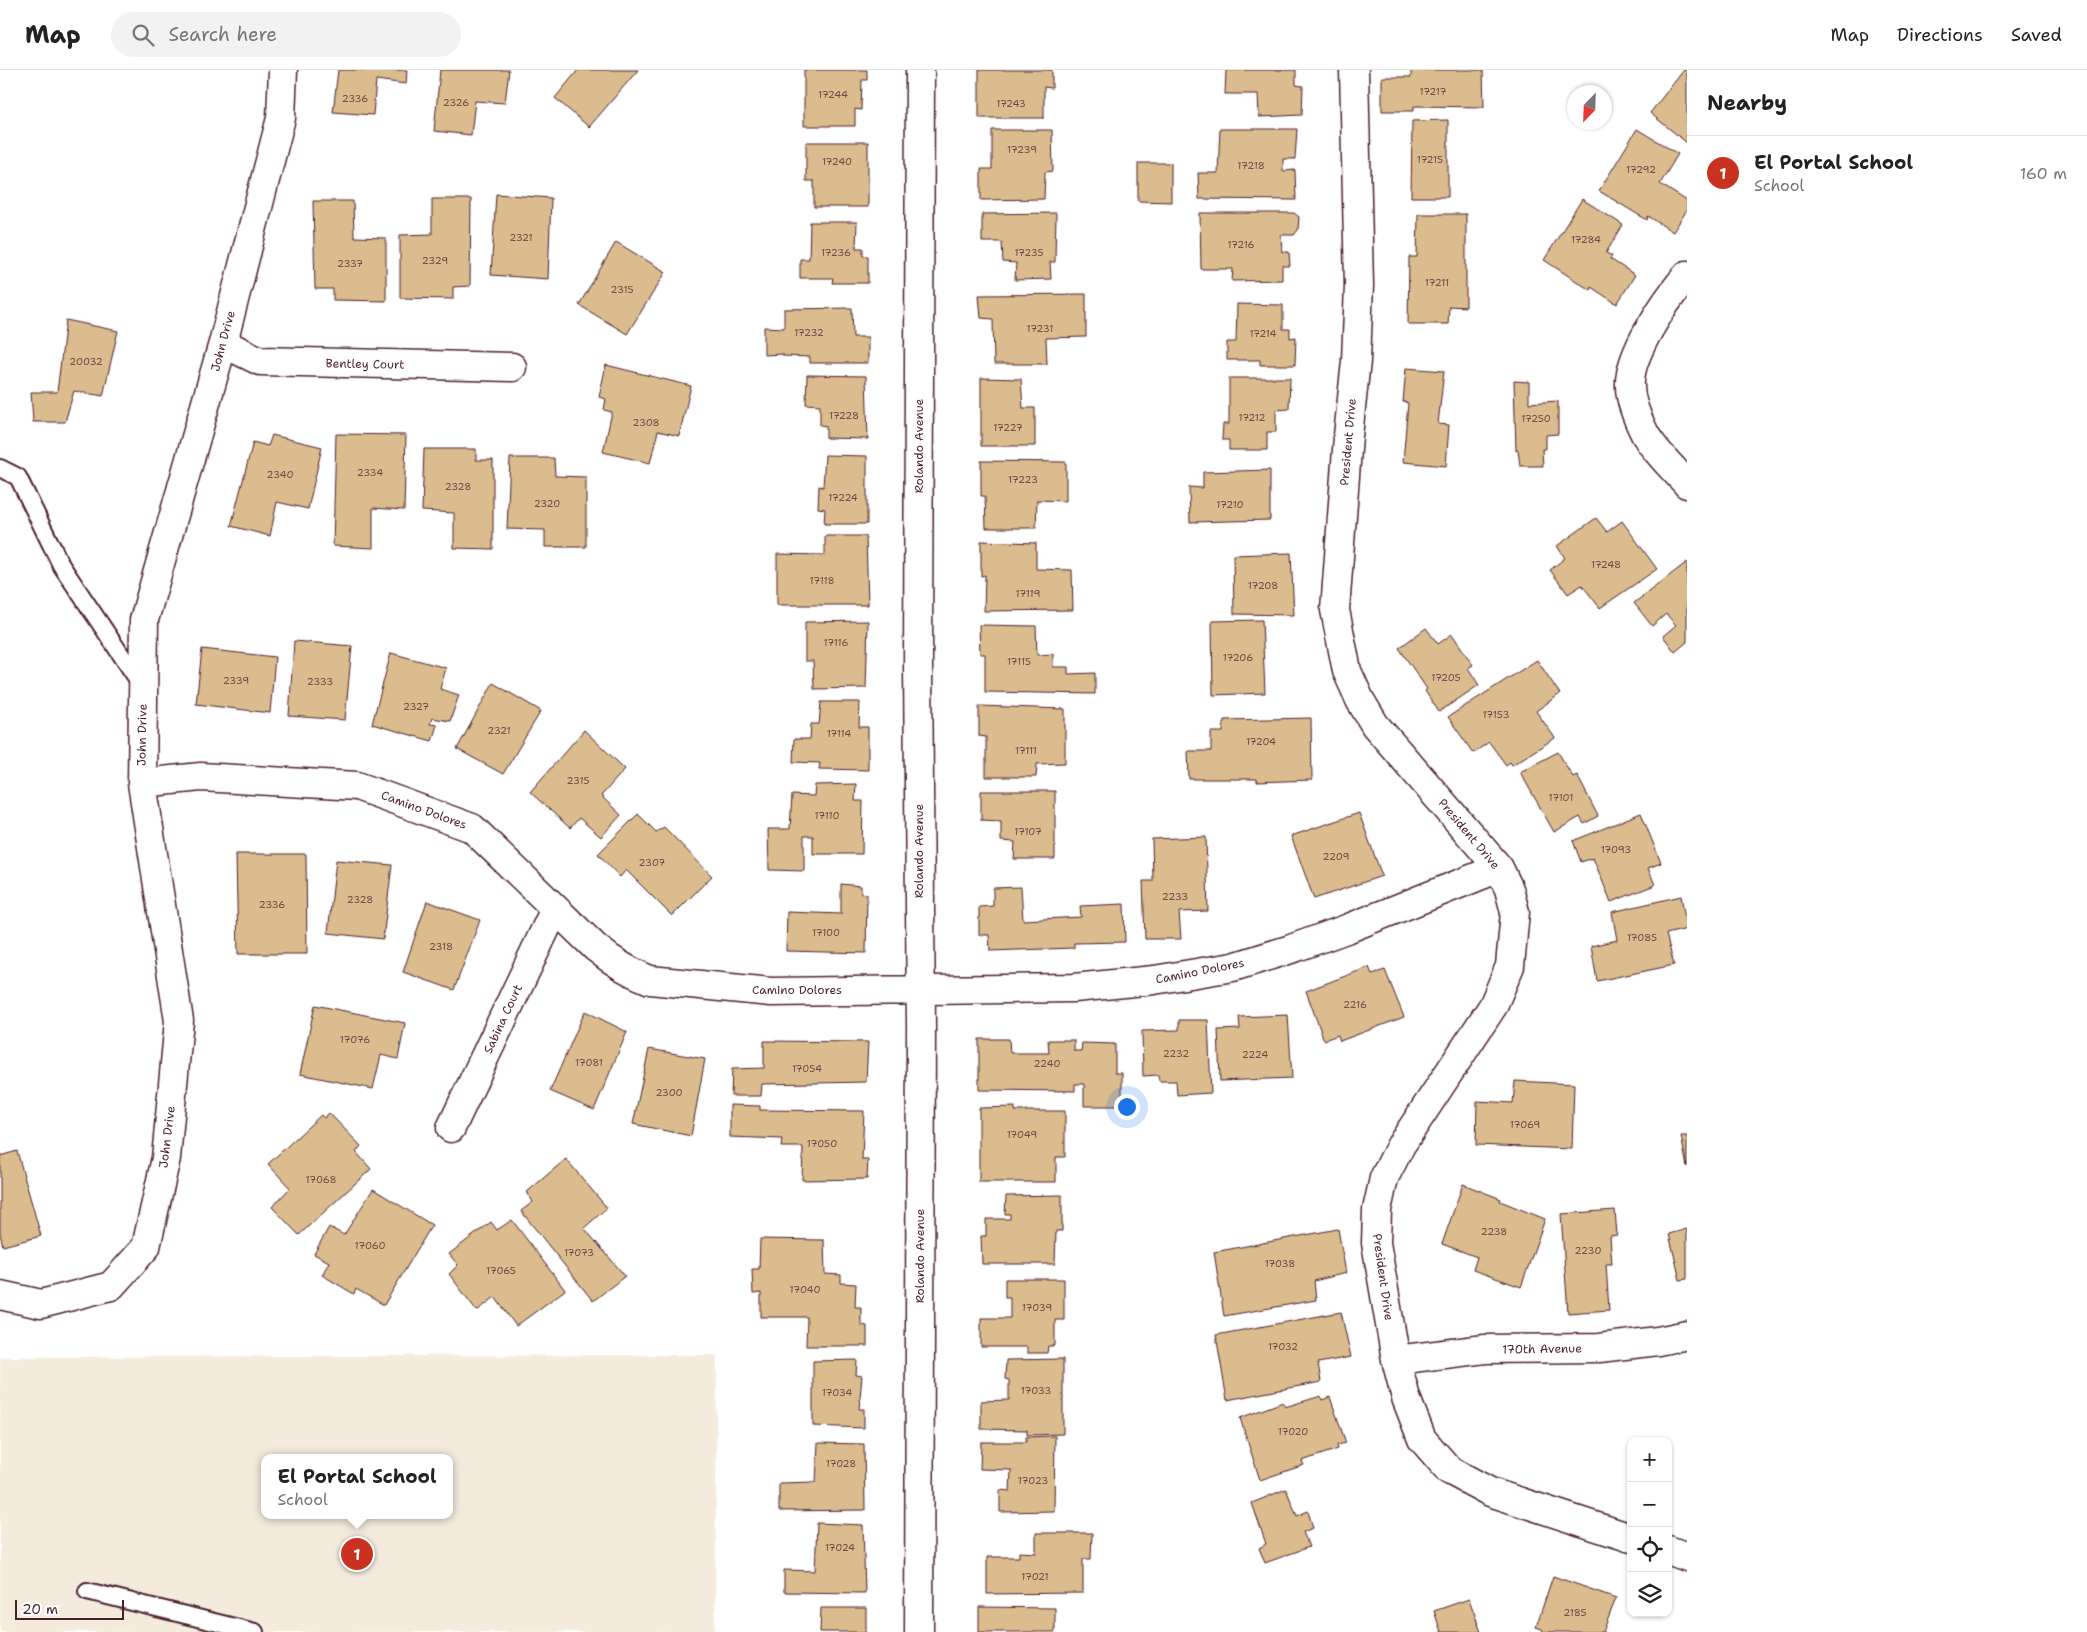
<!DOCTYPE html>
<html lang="en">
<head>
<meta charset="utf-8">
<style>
	body { margin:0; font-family:"Shantell Sans",sans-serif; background:#f2f2f2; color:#222 }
	.controls { position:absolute; right:15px; bottom:15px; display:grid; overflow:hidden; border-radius:10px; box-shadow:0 1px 4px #0004 }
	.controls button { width:45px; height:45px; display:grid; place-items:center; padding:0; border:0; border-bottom:1px solid #e0e0e0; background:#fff; color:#222; font:25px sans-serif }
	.compass { position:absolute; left:1567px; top:15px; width:45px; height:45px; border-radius:50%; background:#fff; box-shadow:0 1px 4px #0004; rotate:203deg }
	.scale { position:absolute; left:15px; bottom:12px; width:109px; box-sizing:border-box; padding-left:5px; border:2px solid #4a1f2b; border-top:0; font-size:14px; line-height:18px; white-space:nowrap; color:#4a1f2b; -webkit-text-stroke:4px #fff; paint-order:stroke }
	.you { position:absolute; left:1126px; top:1036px; width:18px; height:18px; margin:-12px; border:4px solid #fff; border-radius:50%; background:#1a73e8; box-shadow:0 0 0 8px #1a73e833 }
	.badge { display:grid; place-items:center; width:32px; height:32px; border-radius:50%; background:#c8321e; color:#fff; font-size:16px; font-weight:700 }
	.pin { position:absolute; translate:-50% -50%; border:2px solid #fff; box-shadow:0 1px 5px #0006 }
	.popup { position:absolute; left:261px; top:1384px; width:192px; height:65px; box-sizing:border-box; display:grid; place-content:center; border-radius:10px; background:#fff; filter:drop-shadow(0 1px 4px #0005); font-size:16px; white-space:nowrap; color:#767676 }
	.popup b { font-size:19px; color:#222 }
	.popup::after { content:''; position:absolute; left:50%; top:100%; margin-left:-10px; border:10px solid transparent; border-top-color:#fff }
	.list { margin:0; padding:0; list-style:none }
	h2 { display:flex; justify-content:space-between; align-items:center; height:65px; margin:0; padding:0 20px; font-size:21px }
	h2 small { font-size:16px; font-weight:400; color:#767676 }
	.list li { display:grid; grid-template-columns:32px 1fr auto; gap:15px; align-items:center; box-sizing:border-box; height:75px; padding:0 20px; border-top:1px solid #e0e0e0 }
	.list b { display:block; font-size:19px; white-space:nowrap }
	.list p { margin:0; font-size:16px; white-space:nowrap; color:#767676 }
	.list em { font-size:16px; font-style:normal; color:#767676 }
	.icon { flex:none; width:28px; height:28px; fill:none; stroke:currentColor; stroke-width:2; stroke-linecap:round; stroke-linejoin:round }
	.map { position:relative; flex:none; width:1687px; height:1562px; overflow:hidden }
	header { display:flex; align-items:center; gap:30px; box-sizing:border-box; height:70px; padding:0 25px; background:#fff; border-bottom:1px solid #e0e0e0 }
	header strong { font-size:24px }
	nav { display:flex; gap:28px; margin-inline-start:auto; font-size:18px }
	.search { width:350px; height:45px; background:#f2f2f2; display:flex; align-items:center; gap:12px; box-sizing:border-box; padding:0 18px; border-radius:28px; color:#767676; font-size:19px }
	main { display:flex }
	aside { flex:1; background:#fff }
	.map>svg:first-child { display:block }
	.built { fill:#f4ebdd; fill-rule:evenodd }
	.building { fill:#dbbc8e; stroke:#4a1f2b }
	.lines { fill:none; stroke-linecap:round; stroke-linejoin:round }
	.service-casing { stroke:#4a1f2b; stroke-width:20 }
	.minor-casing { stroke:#4a1f2b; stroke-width:31 }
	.service { stroke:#fff; stroke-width:16 }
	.minor { stroke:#fff; stroke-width:28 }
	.labels { text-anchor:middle; stroke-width:5; stroke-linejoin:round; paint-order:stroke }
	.number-label { font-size:10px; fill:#6e4644 }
	.street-label { font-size:12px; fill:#4a1f2b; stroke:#fff }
</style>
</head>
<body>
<header>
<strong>Map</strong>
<div class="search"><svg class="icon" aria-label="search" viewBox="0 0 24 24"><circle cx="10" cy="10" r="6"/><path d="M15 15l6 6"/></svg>Search here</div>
<nav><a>Map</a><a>Directions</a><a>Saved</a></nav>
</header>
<main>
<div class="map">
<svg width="1687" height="1562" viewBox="0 0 1687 1562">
	<rect width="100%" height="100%" fill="#fff"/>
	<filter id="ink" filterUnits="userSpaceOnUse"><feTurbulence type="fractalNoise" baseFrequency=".02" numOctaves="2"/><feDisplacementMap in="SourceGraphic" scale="10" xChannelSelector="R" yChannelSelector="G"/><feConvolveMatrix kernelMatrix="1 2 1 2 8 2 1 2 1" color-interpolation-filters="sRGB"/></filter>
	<g filter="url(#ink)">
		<!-- built -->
		<path class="built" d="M717,1285L715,1562H0V1287ZM264,1388H450V1445H264Z"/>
		<!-- building -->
		<path class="building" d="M338,0H407L406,14L376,10L373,45L333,42Z
			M440,0H509L505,33L475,31L471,65L434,61Z
			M578,0H638L589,57L555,28Z
			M804,0H867V10H862L861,40L855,39V56H804Z
			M979,0H1052V18L1044,17V48H979Z
			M1226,0H1296V15L1303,16L1302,45L1259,47L1258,24H1225Z
			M1411,0H1483L1484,37L1414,36V41H1382V7H1411Z
			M1684,0H1687V73L1650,43Z
			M1448,50V127H1411L1412,51Z
			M1220,59H1297L1295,89H1283V101L1295,100L1296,130L1199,129L1198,103H1218Z
			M1637,59L1678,84L1660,114L1687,131V140L1673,162L1648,146L1647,150L1599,121Z
			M992,60H1052L1053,101L1045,102L1044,129L981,130V99H992Z
			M806,72H868V137H814V111H806Z
			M1138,93H1171V132L1138,131Z
			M496,124L551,128L548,209L491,205Z
			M432,129H471L470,216L453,217V229L400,228V165L432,164Z
			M1582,129L1623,155L1606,183L1612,186L1610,189L1635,205L1617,234L1591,217L1590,220L1544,190Z
			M313,131H353L354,167L386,168V231L333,230V219H315Z
			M1056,143L1055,192H1050L1051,209L1015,210L1016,193L1003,192L1002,172H982V144Z
			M1200,143H1294L1299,147L1298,160L1294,165H1281L1282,182H1289L1290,196H1282V210L1232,211L1233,199H1201Z
			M1418,144H1466V237L1449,236L1448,254H1408L1409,187H1417Z
			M810,152H857L856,178H863V186H868V213H832L833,208H800V189H809Z
			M616,172L666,202L627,264L579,235Z
			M1086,224V267L1046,268L1047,294H994L993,249L981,248L979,225Z
			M1237,234L1283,235V259H1290V268L1296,267L1295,295H1260V290H1227V272H1236Z
			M852,238L853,267H868V293H810V287L783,286V284L764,285V257L784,258V239Z
			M66,250L118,261L103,326L74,321L65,352H33L31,322H57Z
			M606,295L691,316L679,366L658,361L650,393L603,382L612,342L604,340L606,329L599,327Z
			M1406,298L1444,301L1438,354L1449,355L1446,396L1403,392L1408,333L1403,332Z
			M807,305L866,306L868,369L826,368V356L820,355V335L806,334Z
			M981,308L1021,309L1023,338H1035V376H981Z
			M1229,308H1290L1289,339L1276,340V362H1267V380H1229V370H1222L1223,354H1229Z
			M1514,311L1529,312V333L1558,331V364L1546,365V379H1542L1543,396H1520L1518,380L1516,381Z
			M336,364L406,365L404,440L373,438V478L333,476Z
			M272,365L322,377L308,439L277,432L270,466L231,456L253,372L268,376Z
			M424,379H476V390H493V479L454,478V443L422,441Z
			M825,385L867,386V454H824L825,439L818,438L819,416L823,417Z
			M510,388H554L555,406L586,407V477H545V460L507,459Z
			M981,391L1066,392V431L1037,430L1036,458H986L985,426H981Z
			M1270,400V450L1190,452L1189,417L1203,418V402Z
			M1596,448L1607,462L1622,451L1657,499L1600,538L1582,515L1568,524L1550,500L1565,488L1557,476Z
			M825,466H866L868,535H777V484L825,485Z
			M981,471L1036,473V499L1072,500L1073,540L984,541L985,505L981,506Z
			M1291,483L1294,545L1234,544L1233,485Z
			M1687,492V572L1675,582L1663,566L1676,555L1666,544L1652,556L1634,533Z
			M1262,550L1265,623L1213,625L1212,551Z
			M868,551L866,618L814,619L813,591H805V552Z
			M979,555L1036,556L1037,585L1053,584V597H1068V604L1095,603V624L985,622V584H980Z
			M1426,558L1438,574L1452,564L1473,595L1468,598L1479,615L1439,642L1425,621L1427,619L1399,578Z
			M294,571L352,576L345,650L289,646Z
			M202,579L275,587L270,643L196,634Z
			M391,583L446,598L440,619L459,625L450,651L432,648L430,654L437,655L432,671L372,654Z
			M1537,590L1560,624L1536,641L1555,668L1512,695L1510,692L1506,695L1489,672L1473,683L1448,647Z
			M493,613L541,641L503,704L457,679Z
			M821,632H860L859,657H868V700L819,699L820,693L793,692L794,669H810L811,654H819Z
			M979,636L1065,639V693L1037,694L1036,707H986V667L979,666Z
			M1311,648L1312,710L1257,712V709H1189L1188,681H1211V662H1223L1224,650Z
			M584,660L625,699L601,726L621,745L601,767L579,748L570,758L530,722Z
			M1558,682L1573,707L1577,705L1598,746L1584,754L1580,747L1554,762L1520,702Z
			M856,714L855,731H863L862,784H813V766H804V801L769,800L768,759H790L792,725L814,726L815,715Z
			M981,721H1055V789H1014L1015,772L1001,771V751L981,750Z
			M1359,743L1382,806L1314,829L1291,766Z
			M1641,743L1661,793L1648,798L1655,815L1611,832L1593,788L1581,792L1573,771Z
			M638,744L656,762L664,757L712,806L672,846L626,800L620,807L598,784Z
			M1206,767L1208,841L1179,842L1181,869H1145L1143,811H1153L1152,769Z
			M236,784H306L307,884H238Z
			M336,790L392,795L383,869L328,863Z
			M841,814L861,816V824H867L866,883L786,881L787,842L841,844Z
			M1021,817L1023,850L1081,847L1080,836L1124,834L1125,872L1074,873V878L990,881L989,865H979V837L993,836V818Z
			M1681,826L1687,859L1666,864L1674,895L1597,911L1591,876L1617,870L1612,842Z
			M427,831L480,850L454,920L403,902Z
			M1369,897L1372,904L1385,900L1404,947L1340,971L1338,965L1324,970L1306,921Z
			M315,935L405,953L398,989L381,985L373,1019L300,1004Z
			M585,941L627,962L594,1040L550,1021Z
			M1288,945L1292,1008L1220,1011L1218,960L1240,959L1239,947Z
			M1179,950H1208L1211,1023L1177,1025L1176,1011H1159L1158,1005L1143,1006L1142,961L1179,960Z
			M979,969H1009L1010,983H1049L1048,970H1074V981H1081L1082,973L1115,974V1003H1122V1036H1084V1014H1075V1021L979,1020Z
			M764,971L868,972L866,1012L762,1014L761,1026H731L732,999L764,998Z
			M649,979L705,989L691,1066L633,1054Z
			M1515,1011L1574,1014L1572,1079L1476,1075L1477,1031L1513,1033Z
			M730,1035L760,1036V1040L864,1041L862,1090H868L867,1109L802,1110L803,1077H781L782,1069L730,1067Z
			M1015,1037V1041H1065V1087H1056V1112H979V1038Z
			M329,1043L361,1076L356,1082L371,1099L299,1165L272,1137L290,1118L268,1094L321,1045L324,1048Z
			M1681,1066H1687V1097Z
			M17,1081L41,1166L3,1176L0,1164V1086Z
			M566,1089L607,1138L584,1158L625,1206L593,1231L521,1141L533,1132L527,1122Z
			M1463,1114L1501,1129L1500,1131L1545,1149L1521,1217L1473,1200L1477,1187L1442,1174Z
			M373,1119L432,1155L384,1235L356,1219L354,1224L322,1205L329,1192L314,1184L329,1157L344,1165Z
			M1062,1125V1161H1056L1055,1194H982L981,1166H986V1149H1010V1144H1005L1006,1126Z
			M1615,1140L1617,1165L1610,1166L1612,1194H1606L1609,1240L1568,1243L1561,1144Z
			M512,1150L565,1220L516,1256L495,1227L477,1241L449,1204L458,1195L449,1184L491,1152L497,1160Z
			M1338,1159L1346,1203L1314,1211L1316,1230L1224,1246L1214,1182Z
			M1687,1159V1209L1680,1210L1669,1164Z
			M760,1169L824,1170L825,1204L841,1205V1213L856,1214L855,1237H861V1255L867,1256V1276H806L807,1247H761V1223L753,1224L752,1199H759Z
			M1005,1209H1064V1250H1055V1276H1048L1047,1283H1027V1277H981V1248H1010V1227H1005Z
			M1341,1242L1351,1287L1318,1293L1321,1312L1227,1330L1216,1265Z
			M1063,1289V1364L1027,1365V1360L981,1359V1331L1009,1330V1310L1005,1309L1006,1290Z
			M857,1290L856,1305L862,1306L859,1339H864V1358L813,1356V1291Z
			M1321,1326L1322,1330L1330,1327L1346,1373L1337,1375L1338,1379L1302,1391L1304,1395L1260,1410L1240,1348L1283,1332L1285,1337Z
			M1055,1366L1054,1441L1000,1442V1420L1010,1421L1011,1400L980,1399L981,1372H1026V1367Z
			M818,1373L864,1374L865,1440L779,1441V1413L816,1412Z
			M1286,1419L1297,1446L1308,1441L1313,1458L1303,1462L1309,1477L1265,1493L1259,1478L1266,1474L1252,1433Z
			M817,1453L863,1455L865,1523L784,1522V1500L815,1501Z
			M1036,1463H1092L1091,1489H1083V1523L987,1524V1487H1019V1482L1036,1483Z
			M1553,1506L1616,1528L1603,1562H1543L1542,1559L1536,1557Z
			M1469,1529L1481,1562H1441L1434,1541Z
			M979,1537L1055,1538V1562H979Z
			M821,1538H866V1562H820Z"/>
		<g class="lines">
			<!-- service casing -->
			<g class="service-casing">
				<path id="service" d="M0,398L18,407L61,495L142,616
					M87,1521L255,1562"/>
			</g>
			<!-- minor casing -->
			<g class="minor-casing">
				<path id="minor" d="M1354,0L1359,215L1356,291L1348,366L1335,540L1347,601L1360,630L1375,655L1499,798L1509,819L1515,842L1510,896L1493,936L1401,1075L1384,1108L1377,1140L1376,1173L1396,1290L1406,1328L1422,1369L1449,1400L1490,1422L1631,1468
					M1687,205C1667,229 1628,284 1630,316C1630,332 1638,350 1645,364C1655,382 1673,398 1687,414
					M223,273L260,291L512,297
					M142,713L201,707L357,716L472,758L596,878C613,892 629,902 650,910L771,922L1074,918L1154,910L1233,897L1291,879L1349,858L1499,798
					M451,1058L555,839
					M0,1225L41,1234L111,1216L146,1177L166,1088L179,951L142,713L144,550L223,273L281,48L283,0
					M1396,1290L1485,1279L1599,1278L1658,1271L1687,1265
					M1668,1480L1687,1487
					M919,1562L921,956L918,595L920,0"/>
			</g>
			<!-- service -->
			<use href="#service" class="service"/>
			<!-- minor -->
			<use href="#minor" class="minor"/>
		</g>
	</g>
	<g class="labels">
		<!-- number labels -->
		<g class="number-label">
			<text x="1433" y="25">17217</text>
			<text x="833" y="28">17244</text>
			<text x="355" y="32">2336</text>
			<text x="456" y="36">2326</text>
			<text x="1011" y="37">17243</text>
			<text x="1022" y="83">17239</text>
			<text x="1430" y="93">17215</text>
			<text x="837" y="95">17240</text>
			<text x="1251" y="99">17218</text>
			<text x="1641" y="103">17292</text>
			<text x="521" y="171">2321</text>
			<text x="1586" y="173">17284</text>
			<text x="1241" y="178">17216</text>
			<text x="836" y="186">17236</text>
			<text x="1029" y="186">17235</text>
			<text x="435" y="194">2329</text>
			<text x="350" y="197">2337</text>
			<text x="1437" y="216">17211</text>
			<text x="622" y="223">2315</text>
			<text x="1040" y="262">17231</text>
			<text x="809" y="266">17232</text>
			<text x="1263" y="267">17214</text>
			<text x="86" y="295">20032</text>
			<text x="844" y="349">17228</text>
			<text x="1252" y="351">17212</text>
			<text x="1536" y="352">17250</text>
			<text x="646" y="356">2308</text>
			<text x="1008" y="361">17227</text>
			<text x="370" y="406">2334</text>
			<text x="280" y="408">2340</text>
			<text x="1023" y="413">17223</text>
			<text x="458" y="420">2328</text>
			<text x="843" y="431">17224</text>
			<text x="547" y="437">2320</text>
			<text x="1230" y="438">17210</text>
			<text x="1606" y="498">17248</text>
			<text x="822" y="514">17118</text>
			<text x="1263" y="519">17208</text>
			<text x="1028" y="527">17119</text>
			<text x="836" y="576">17116</text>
			<text x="1238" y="591">17206</text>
			<text x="1019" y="595">17115</text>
			<text x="1446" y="611">17205</text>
			<text x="236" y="614">2339</text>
			<text x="320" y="615">2333</text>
			<text x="416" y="640">2327</text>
			<text x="1496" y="648">17153</text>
			<text x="499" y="664">2321</text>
			<text x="839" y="667">17114</text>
			<text x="1261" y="675">17204</text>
			<text x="1026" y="684">17111</text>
			<text x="578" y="714">2315</text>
			<text x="1561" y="731">17101</text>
			<text x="827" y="749">17110</text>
			<text x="1028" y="765">17107</text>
			<text x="1616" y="783">17093</text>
			<text x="1336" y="790">2209</text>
			<text x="652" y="796">2307</text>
			<text x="1175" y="830">2233</text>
			<text x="360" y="833">2328</text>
			<text x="272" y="838">2336</text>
			<text x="826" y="866">17100</text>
			<text x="1642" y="871">17085</text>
			<text x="441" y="880">2318</text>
			<text x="1355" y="938">2216</text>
			<text x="355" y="973">17076</text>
			<text x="1176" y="987">2232</text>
			<text x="1255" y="988">2224</text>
			<text x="589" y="996">17081</text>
			<text x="1047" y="997">2240</text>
			<text x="807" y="1002">17054</text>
			<text x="669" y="1026">2300</text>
			<text x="1525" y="1058">17069</text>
			<text x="1022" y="1068">17049</text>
			<text x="822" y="1077">17050</text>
			<text x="321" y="1113">17068</text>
			<text x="1494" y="1165">2238</text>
			<text x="370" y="1179">17060</text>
			<text x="1588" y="1184">2230</text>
			<text x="579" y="1186">17073</text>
			<text x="1280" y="1197">17038</text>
			<text x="501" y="1204">17065</text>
			<text x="805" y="1223">17040</text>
			<text x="1037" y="1241">17039</text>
			<text x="1283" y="1280">17032</text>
			<text x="1036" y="1324">17033</text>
			<text x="837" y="1326">17034</text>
			<text x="1293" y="1365">17020</text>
			<text x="841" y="1397">17028</text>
			<text x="1033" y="1414">17023</text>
			<text x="840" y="1481">17024</text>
			<text x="1035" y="1510">17021</text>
			<text x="1575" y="1546">2185</text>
		</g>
		<!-- street labels -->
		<g class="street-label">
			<text transform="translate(223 271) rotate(-75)" y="4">John Drive</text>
			<text transform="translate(365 294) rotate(1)" y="4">Bentley Court</text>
			<text transform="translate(1348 372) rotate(-85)" y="4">President Drive</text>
			<text transform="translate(919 376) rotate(-90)" y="4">Rolando Avenue</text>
			<text transform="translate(142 665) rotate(-89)" y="4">John Drive</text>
			<text transform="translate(424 740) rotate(20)" y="4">Camino Dolores</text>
			<text transform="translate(1469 764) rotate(50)" y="4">President Drive</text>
			<text transform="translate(919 781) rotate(-90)" y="4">Rolando Avenue</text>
			<text transform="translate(1200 901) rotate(-11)" y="4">Camino Dolores</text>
			<text x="797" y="924">Camino Dolores</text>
			<text transform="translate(503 949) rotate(-65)" y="4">Sabina Court</text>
			<text transform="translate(167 1067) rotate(-83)" y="4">John Drive</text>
			<text transform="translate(920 1186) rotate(-90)" y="4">Rolando Avenue</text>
			<text transform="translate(1383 1207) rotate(82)" y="4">President Drive</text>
			<text transform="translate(1542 1279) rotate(-1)" y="4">170th Avenue</text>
		</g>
	</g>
</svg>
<div class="controls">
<button>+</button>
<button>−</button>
<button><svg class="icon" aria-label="locate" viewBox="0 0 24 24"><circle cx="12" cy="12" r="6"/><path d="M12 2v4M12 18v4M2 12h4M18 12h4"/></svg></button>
<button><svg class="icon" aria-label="layers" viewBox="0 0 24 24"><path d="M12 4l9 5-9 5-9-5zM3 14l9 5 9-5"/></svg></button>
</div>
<svg class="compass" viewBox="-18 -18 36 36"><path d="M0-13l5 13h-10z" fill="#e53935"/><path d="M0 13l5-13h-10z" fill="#767676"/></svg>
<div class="scale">20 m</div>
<div class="you"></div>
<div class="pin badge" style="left:357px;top:1484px">1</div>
<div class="popup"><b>El Portal School</b>School</div>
</div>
<aside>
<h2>Nearby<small></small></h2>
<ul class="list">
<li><span class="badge">1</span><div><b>El Portal School</b><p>School</p></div><em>160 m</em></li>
</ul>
</aside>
</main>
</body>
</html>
